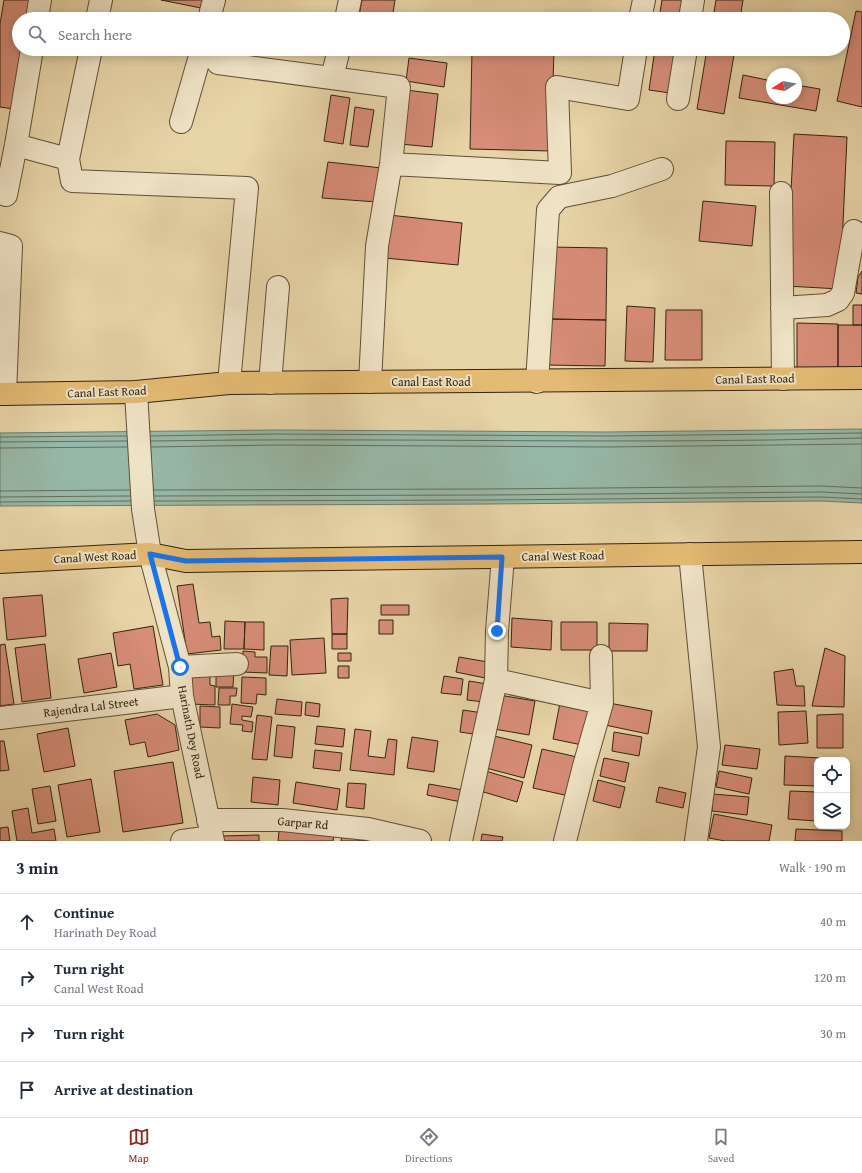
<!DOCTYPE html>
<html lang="en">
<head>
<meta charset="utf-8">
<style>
	body { margin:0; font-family:"Gentium Book Plus",serif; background:#f6f6f7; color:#1f2937 }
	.controls { position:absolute; right:12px; bottom:12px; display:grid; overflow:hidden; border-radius:8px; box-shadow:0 2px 10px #0003 }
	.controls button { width:36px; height:36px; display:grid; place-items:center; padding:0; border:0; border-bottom:1px solid #e0e1e3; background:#fff; color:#1f2937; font:20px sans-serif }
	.compass { position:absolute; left:766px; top:68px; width:36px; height:36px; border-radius:50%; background:#fff; box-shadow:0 2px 10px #0003; rotate:259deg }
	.stop { position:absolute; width:12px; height:12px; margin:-9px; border:3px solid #1a73e8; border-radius:50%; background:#fff }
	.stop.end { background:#1a73e8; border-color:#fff; box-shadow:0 1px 4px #0008 }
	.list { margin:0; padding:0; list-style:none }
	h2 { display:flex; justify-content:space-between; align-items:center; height:52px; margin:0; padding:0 16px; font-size:17px }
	h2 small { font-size:13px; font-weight:400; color:#747a83 }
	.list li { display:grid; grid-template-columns:26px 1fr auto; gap:12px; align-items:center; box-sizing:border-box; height:56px; padding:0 16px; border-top:1px solid #e0e1e3 }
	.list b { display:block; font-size:15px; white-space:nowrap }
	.list p { margin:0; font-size:13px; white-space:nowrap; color:#747a83 }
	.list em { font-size:13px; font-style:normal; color:#747a83 }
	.icon { flex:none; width:22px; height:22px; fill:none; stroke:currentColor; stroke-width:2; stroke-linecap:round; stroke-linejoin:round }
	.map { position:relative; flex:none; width:862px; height:841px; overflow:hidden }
	.search { position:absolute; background:#fff; box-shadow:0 2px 10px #0003; left:12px; right:12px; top:12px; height:44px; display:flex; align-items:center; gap:10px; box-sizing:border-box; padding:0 14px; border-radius:22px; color:#747a83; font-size:15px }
	.sheet { height:276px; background:#fff }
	nav { display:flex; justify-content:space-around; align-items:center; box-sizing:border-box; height:56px; border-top:1px solid #e0e1e3; background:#fff; font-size:11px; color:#747a83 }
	nav a { display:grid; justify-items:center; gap:2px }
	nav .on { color:#8f2418 }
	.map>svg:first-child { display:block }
	.water { fill:#97b8a7; stroke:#6f7c6b }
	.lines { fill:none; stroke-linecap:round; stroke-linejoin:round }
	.shore { stroke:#656e5c; stroke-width:1 }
	.building { fill:#d78d78; stroke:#332310 }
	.minor-casing { stroke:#604f36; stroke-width:24 }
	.major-casing { stroke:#332310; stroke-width:24 }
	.minor { stroke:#efe3c6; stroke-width:22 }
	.major { stroke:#e4ba74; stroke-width:22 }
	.route { stroke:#1a73e8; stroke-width:5 }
	.labels { text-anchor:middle; stroke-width:4; stroke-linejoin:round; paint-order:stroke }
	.street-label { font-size:12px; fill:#332310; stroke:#efe3c6 }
</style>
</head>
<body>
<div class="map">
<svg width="862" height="841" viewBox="0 0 862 841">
	<rect width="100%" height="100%" fill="#e7d4a7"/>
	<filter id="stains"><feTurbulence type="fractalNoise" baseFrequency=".005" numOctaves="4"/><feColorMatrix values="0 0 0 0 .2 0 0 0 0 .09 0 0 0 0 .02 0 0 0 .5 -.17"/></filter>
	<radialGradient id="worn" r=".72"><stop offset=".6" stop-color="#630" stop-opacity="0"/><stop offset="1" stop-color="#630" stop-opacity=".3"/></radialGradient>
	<!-- water -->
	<path class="water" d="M862,429V503L821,501L488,504L0,506V433L276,430L607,432Z"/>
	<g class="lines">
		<!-- shore -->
		<path class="shore" d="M151,436L276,434L607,436L862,433
			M0,437L127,436
			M151,441C388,437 625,445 862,438
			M0,442L127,441
			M151,447L276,445L607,447L862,444
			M0,448L127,447
			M154,490L488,489L821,486L862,488
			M0,491L130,490
			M154,496L488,495L821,492L862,494
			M0,497L130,496
			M155,501L488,500L821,497L862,499
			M0,502L131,501"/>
	</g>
	<!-- building -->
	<path class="building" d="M4,0H31L28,19H19V49H23L14,109L0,107V24Z
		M161,0H208L206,9Z
		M362,0H395L392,19H376L359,16Z
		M662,0H690L687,19H659Z
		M716,0H743L740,19H713Z
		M856,11L862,12V107L837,101Z
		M472,49H554L551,151L470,149Z
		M655,49H683L677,94L649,90Z
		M707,49H735L724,114L697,109Z
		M409,58L447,63L444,87L406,81Z
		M743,75L772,81V98H796V85L820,89L816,111L739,98Z
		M406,90L438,94L432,147L400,144Z
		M331,95L350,98L343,144L324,141Z
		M355,107L374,110L368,147L350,145Z
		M794,134L847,137L840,289L786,286Z
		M726,141L775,142L774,186L725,185Z
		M328,162L382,168L377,202L322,198Z
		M703,201L756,206L752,246L699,241Z
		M389,215L462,223L458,265L385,258Z
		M549,247L607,248L606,320L548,319Z
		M862,271V294L856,293L858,277Z
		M853,305H862V325H853Z
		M627,306L655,308L653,362L625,361Z
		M666,310H702V360H665Z
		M548,319L606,320L605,366L547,365Z
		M797,323L838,324V373H797Z
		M838,325H862V374L838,373Z
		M193,584L199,623L210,622L212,637L220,636L221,650L187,654L177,586Z
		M42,595L46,636L7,640L3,598Z
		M348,598L347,634H332L331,599Z
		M381,605H409V615H381Z
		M512,618L552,621L551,650L511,647Z
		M379,620H393V634H379Z
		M225,621L245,622L244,649H224Z
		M245,622H264V650L244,649Z
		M561,622H597V650H561Z
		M609,623L648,624L647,651H609Z
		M153,626L163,685L134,689L130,664L118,666L113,633Z
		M332,634H347V649H332Z
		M324,638L326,673L292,675L290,640Z
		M5,644L14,704L0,706V645Z
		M45,644L51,698L22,702L15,648Z
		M271,646H288L287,676L269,675Z
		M825,648L845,656L844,707L812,706Z
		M243,651L255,652V657H267V673L242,672Z
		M111,653L117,687L84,693L78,659Z
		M338,653H351V661H338Z
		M459,657L488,662L485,678L456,672Z
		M338,666H349V678H338Z
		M216,668H234L233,687H216Z
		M793,669L796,686H804L805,706L777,705L774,672Z
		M191,674L210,675V685L215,686V705L190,704Z
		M444,676L463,679L461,695L441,693Z
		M242,677L266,678V695L257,694L256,704L241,703Z
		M469,681L487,684L484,702L467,700Z
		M219,688H237L236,696H230V705H218Z
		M499,695L535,701L529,735L494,729Z
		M277,699L302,702L301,716L275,714Z
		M306,702L320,704L319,717L305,715Z
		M560,703L595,709L587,746L553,739Z
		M609,703L652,711L648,734L605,725Z
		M232,704L253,707L251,717L242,716V720L253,722L252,732L242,731L243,725L230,724Z
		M200,706L220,707V728L200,727Z
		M463,710L483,713L480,735L460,732Z
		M806,711L808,743L779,745L778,712Z
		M157,714L175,725L179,750L148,757L145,742L130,745L125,720Z
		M843,714V748H817V715Z
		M257,715L272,717L267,760L252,759Z
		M277,725L295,727L292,758L274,756Z
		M317,726L345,729L343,747L315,744Z
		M68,728L75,766L44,772L37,734Z
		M355,729L371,731L368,756L385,758L388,739L397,740L394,775L350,770Z
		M614,732L642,737L639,756L612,751Z
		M490,735L532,745L524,778L482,767Z
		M412,737L438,741L434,772L407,768Z
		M0,741H4L9,770L0,771Z
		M725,745L760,749L757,769L722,765Z
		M542,749L577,757L569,796L533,788Z
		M315,750L342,753L340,771L313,768Z
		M785,756L838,759V760H817V786L784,785Z
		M604,758L629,763L625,782L600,776Z
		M173,762L183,823L123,832L114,771Z
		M482,770L523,782L517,802L477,790Z
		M719,771L752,778L749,794L716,787Z
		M253,777L280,780L278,805L251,802Z
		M91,779L100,832L67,837L58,785Z
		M598,780L625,787L620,808L593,801Z
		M296,782L340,789L337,810L293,803Z
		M348,783L366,784L364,809L346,807Z
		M429,784L463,790L461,802L427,795Z
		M50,786L56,821L38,824L32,789Z
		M659,787L686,793L683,808L656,802Z
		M790,791L817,792V821L788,819Z
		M713,794L749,797L747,815L712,811Z
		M28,808L32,833L54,829L56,841H17L12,811Z
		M714,814L772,825L769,841H725L709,838Z
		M280,822L335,829L333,841H278Z
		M8,827L10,841H0V828Z
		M343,829L359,831L358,840L371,841H341Z
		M796,829L842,831V841H795Z
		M482,834L503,837L502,841H481Z
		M259,835V841H223L222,836Z"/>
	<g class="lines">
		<!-- minor casing -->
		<g class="minor-casing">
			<path id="minor" d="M37,19L40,0
				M97,19L101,0
				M209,19L214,0
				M346,19L350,0
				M640,19L644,0
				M690,19L693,0
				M218,63L399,87L391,164L377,246L370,382
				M332,78L339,49
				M678,99L686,49
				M181,122L202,49
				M16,145L68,159L72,181L247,188L229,383
				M68,159L91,49
				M391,164L560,173L557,87L628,99L636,49
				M781,193L783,379
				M6,195L16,145L32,49
				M0,243L11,246L5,394
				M782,308L827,305L838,300L843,293L854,231
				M537,382L548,210L559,197L612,186L662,169
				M270,383L278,287
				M136,392L143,509L150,554L180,667L182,696L213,841
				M690,554L709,747L696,841
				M180,667L237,664
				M496,680L602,703
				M0,718L182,696
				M208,820H282L368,829L420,841
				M182,841L212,837
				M461,841L496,680L497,631L503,557
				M565,841L584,766L602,703L601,656"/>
		</g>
		<!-- major casing -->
		<g class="major-casing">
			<path id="major" d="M0,394L136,392L229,383L862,378
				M0,562L150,554L186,561L862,552"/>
		</g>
		<!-- minor -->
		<use href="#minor" class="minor"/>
		<!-- major -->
		<use href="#major" class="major"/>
	</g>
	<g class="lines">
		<!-- route -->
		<path class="route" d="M180,667L150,554L186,561L502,557L497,631"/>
	</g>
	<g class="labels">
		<!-- street labels -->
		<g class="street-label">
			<text transform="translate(755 379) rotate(-1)" y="4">Canal East Road</text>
			<text x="431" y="386">Canal East Road</text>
			<text transform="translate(107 392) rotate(-2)" y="4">Canal East Road</text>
			<text transform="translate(563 556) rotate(-1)" y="4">Canal West Road</text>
			<text transform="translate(95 557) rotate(-3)" y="4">Canal West Road</text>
			<text transform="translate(91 707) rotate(-7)" y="4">Rajendra Lal Street</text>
			<text transform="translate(191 732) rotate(79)" y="4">Harinath Dey Road</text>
			<text transform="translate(303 823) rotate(5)" y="4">Garpar Rd</text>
		</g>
	</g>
	<rect width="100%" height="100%" filter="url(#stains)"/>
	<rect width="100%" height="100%" fill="url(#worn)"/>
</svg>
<div class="controls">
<button><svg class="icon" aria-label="locate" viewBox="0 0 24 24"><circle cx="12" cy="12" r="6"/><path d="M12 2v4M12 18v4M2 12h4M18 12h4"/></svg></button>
<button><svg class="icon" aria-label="layers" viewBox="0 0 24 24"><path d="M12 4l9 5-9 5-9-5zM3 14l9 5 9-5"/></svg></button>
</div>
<svg class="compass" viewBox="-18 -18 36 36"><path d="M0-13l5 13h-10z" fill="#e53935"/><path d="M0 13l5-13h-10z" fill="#747a83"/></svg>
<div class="stop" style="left:180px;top:667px"></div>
<div class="stop end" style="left:497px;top:631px"></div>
<div class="search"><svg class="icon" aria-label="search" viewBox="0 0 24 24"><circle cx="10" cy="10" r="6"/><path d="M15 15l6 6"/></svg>Search here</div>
</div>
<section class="sheet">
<h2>3 min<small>Walk · 190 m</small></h2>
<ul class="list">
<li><svg class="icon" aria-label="ahead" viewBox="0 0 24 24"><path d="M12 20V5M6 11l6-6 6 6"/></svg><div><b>Continue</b><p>Harinath Dey Road</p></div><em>40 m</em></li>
<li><svg class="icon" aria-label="right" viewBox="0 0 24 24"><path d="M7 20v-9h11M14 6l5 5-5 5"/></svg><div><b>Turn right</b><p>Canal West Road</p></div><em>120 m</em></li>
<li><svg class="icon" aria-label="right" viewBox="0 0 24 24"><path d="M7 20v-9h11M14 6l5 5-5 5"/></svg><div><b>Turn right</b></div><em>30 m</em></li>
<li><svg class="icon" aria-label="arrive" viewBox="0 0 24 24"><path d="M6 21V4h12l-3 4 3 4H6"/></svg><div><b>Arrive at destination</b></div></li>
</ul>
</section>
<nav>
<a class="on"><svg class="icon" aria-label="map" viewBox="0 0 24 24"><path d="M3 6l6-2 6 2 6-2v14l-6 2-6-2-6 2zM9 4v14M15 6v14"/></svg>Map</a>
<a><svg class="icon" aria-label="directions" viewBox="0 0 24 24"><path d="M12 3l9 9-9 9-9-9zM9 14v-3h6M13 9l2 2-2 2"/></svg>Directions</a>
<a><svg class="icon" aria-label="saved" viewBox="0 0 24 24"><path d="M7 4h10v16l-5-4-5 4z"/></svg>Saved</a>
</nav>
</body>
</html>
